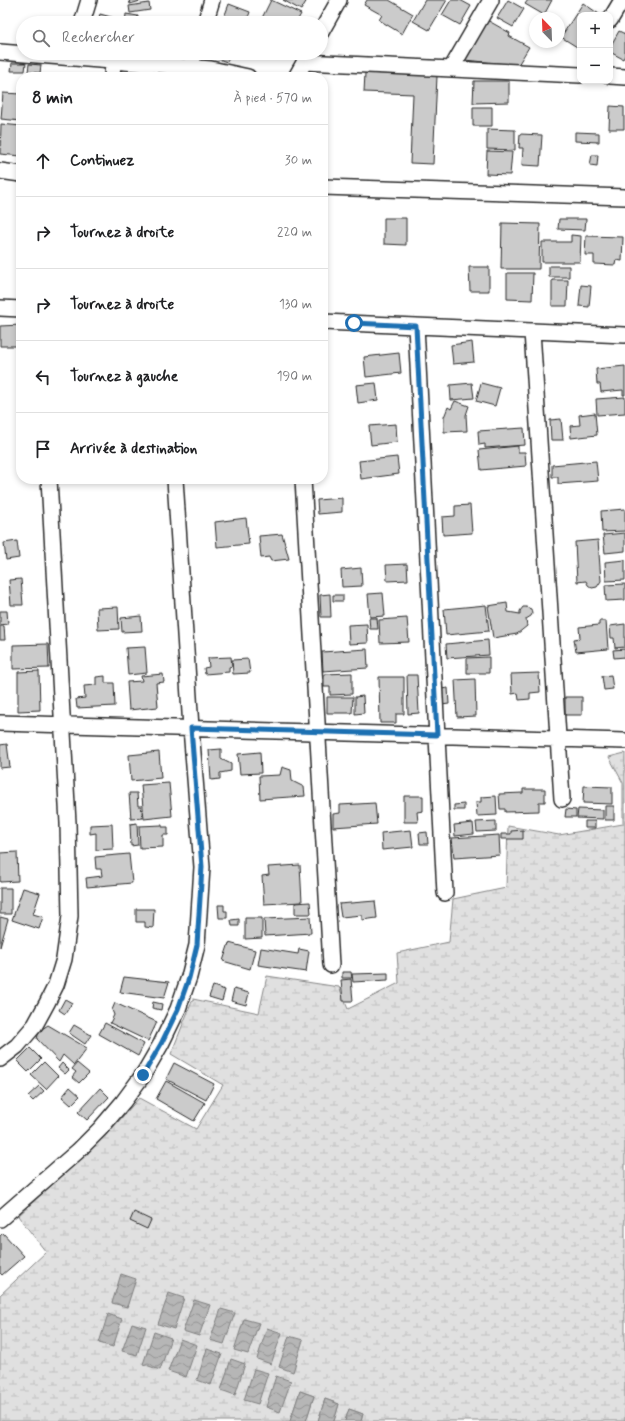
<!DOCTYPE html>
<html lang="fr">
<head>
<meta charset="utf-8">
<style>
	body { margin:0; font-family:Mynerve,sans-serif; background:#f6f6f6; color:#202124 }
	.controls { position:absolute; right:12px; top:12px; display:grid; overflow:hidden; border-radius:8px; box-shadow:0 2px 6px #0003 }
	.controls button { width:36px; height:36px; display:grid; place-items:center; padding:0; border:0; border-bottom:1px solid #e0e0e0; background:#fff; color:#202124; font:20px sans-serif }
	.compass { position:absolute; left:529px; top:12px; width:36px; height:36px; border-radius:50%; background:#fff; box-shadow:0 2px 6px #0003; rotate:337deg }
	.stop { position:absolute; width:12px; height:12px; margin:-9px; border:3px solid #1f6fb2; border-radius:50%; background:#fff }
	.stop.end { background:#1f6fb2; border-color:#fff; box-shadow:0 1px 4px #0008 }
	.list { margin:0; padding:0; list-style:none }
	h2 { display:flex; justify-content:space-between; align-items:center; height:52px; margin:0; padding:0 16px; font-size:17px }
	h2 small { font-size:13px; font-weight:400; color:#757577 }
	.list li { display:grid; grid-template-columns:26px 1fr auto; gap:12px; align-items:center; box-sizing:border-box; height:72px; padding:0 16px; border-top:1px solid #e0e0e0 }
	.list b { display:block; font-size:15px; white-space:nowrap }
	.list em { font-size:13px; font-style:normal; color:#757577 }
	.icon { flex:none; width:22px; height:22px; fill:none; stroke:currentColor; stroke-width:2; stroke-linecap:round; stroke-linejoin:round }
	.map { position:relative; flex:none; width:625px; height:1421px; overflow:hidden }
	.search { position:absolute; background:#fff; box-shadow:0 2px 6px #0003; left:16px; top:16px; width:312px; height:44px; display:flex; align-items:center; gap:10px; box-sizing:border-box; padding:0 14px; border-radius:22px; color:#757577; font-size:15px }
	.panel { position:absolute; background:#fff; box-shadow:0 2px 6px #0003; left:16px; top:72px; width:312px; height:412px; border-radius:16px }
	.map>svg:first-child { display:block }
	.wetland { fill:url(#wetland-marsh); stroke:#868686 }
	.water { fill:url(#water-waves); stroke:#7e7e7e }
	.building { fill:#cbcbcb; stroke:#2b2b2b }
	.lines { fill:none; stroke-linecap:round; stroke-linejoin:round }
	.minor-casing { stroke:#2b2b2b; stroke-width:18 }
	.minor { stroke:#fff; stroke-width:15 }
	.route { stroke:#1f6fb2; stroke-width:5 }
</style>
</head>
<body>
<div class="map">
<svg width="625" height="1421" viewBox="0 0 625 1421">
	<defs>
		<pattern id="wetland-marsh" width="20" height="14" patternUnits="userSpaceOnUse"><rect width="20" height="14" fill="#e0e0e0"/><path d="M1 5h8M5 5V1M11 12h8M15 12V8" fill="none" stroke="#c0c0c0"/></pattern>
		<pattern id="water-waves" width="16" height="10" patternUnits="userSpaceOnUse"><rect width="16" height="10" fill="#b6b6b6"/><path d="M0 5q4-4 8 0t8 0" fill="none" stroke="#949494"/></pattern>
	</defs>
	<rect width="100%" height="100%" fill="#fff"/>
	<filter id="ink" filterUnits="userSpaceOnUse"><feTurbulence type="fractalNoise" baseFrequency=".025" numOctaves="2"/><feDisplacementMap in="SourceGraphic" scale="8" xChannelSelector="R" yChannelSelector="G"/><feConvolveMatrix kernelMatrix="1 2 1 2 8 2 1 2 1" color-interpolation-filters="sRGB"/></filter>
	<g filter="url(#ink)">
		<!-- wetland -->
		<path class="wetland" d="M625,753V1421H361L363,1414L349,1409L345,1421H334L339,1404L325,1399L318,1421H306L314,1396L300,1391L290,1421H0V1295L46,1252L18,1216L110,1131L139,1098L196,1129L223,1085L171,1054L193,999L259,1013L267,976L339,987L348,1009L399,983L397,953L449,942L453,899L506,888L508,826L559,835L623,824V783L609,757Z"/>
		<!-- water -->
		<path class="water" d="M121,1274L136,1279L127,1307L112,1303Z
			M169,1293L184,1298L174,1329L158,1324Z
			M194,1300L210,1305L199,1336L183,1331Z
			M221,1309L235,1313L224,1344L210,1340Z
			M108,1314L122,1319L113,1347L99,1343Z
			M244,1319L259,1323L248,1354L234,1350Z
			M132,1323L146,1327L137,1355L122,1351Z
			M267,1328L282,1333L271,1364L257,1359Z
			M154,1332L171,1338L160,1370L143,1364Z
			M289,1336L303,1340L293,1372L279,1367Z
			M180,1339L197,1345L186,1377L168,1371Z
			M207,1349L222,1354L211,1385L197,1380Z
			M231,1359L245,1364L235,1395L221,1390Z
			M254,1369L268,1373L258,1404L244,1400Z
			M276,1376L291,1381L280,1412L266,1407Z
			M300,1391L314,1396L306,1421H290Z
			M325,1399L339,1404L334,1421H318Z
			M349,1409L363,1414L361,1421H345Z"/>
		<!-- building -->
		<path class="building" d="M129,0H144L130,4Z
			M271,0L301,14L296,23H267L261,20Z
			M283,0H307L301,10Z
			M367,0H389L413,14L402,34L379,20L382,15L364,5Z
			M425,0H447L429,30L413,21Z
			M451,0H460L471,6L460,25L442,15Z
			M508,0L524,9L513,27L497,18Z
			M528,0H552L544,15L525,4Z
			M149,3L150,10L130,13L129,6Z
			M583,3L599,14L598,15H580V43L577,47L561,37Z
			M229,4L250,12L246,23H230L223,20Z
			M100,14L122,20L121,23H97Z
			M126,14L138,16L137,23H125Z
			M487,20L510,33L509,36L529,47L518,65L464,60Z
			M619,31L625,34V55L623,59L610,52V47Z
			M211,53H231L227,62L210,56Z
			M12,63H26L25,71H11Z
			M29,64L41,65L40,73L28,72Z
			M365,73L437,76L433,164L410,163L413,94L364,92Z
			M474,81H509V102L473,103Z
			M3,93L21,94V121L1,119Z
			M610,106L624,107V129H609Z
			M473,107H492V126H473Z
			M1,124L21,126V156L0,154Z
			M487,129L515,130V150L487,149Z
			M575,132L599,133V142L575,141Z
			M520,134L542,135L540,166L522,165L523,148H519Z
			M487,151L512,152L510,175L486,174Z
			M592,155H598L597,166L590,165Z
			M384,218H406V245L384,244Z
			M559,219H586L585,230L558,229Z
			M502,223L540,224L539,269H501Z
			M571,235L581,236L580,262H542V242H571Z
			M586,236L623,237L622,261L616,260L615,265L594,264V255H585Z
			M20,247L21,248V275H19Z
			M549,266H569V277H549Z
			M469,267H489V291H470Z
			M507,273H533L532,300L507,299Z
			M552,280H568L567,306H552Z
			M581,285L591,286L589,307L579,306Z
			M21,325V346H0V326Z
			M472,342L474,362L453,364L451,345Z
			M399,353L401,373L366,377L364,357Z
			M625,366V395H623V390L601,392L600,384H597L596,369Z
			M376,383L378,400L358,403L356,385Z
			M472,383L474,398L451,400L450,385Z
			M481,383L500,388L495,406L476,401Z
			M625,397V413L597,415L596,399Z
			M455,401L469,406L466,415L467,431L444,432V417L448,407L451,409Z
			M595,413L597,435L571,438L570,426L580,425L579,415Z
			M561,419L563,440H551L550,420Z
			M396,424L397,442L371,445L369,426Z
			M524,428L525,445L485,448V444L479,445L478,431Z
			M518,446V452H525L526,466L481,470L479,450Z
			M397,457L399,474L361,479L359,461Z
			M596,461L598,481L558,484V477H552V465Z
			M342,498V512L318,514L317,500Z
			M470,505L472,533L443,535L442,517L455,516V506Z
			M625,509V531L602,532L601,511Z
			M246,518L249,544L217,547L215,522Z
			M625,533V551L605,553L603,535Z
			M282,534L289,559L271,561L269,557L261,558L259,536Z
			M598,540L601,581L597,587L592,588L588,585L586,581L577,582L575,542Z
			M17,541L19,558L6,560L4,543Z
			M625,560V580L606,581L605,562Z
			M407,564L408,580L387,581L386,565Z
			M361,568L362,586L342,587L341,570Z
			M21,579L23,605H11L9,580Z
			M625,584V600L606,601L605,585Z
			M383,593L385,616L370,617L368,594Z
			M330,594L331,617H321L320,595Z
			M333,595H343V601H333Z
			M507,603L508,612L520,614V611L523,607H526L531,609L532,614L531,616L526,619L527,626L517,634L493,638L488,606Z
			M486,605L489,631L446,635L444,609Z
			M118,607L119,629L98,630L97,608Z
			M0,611H7L8,624L0,625Z
			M141,616L142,631L122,632L121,618Z
			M369,618H377L378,629H370Z
			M407,618L409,642L380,643L379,620Z
			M599,621H606L608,649L576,652L574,639L580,638L579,627L599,625Z
			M367,624L368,643L349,644L348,625Z
			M625,624V647L615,648L614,638H611L610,626Z
			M0,626H4L5,640H0Z
			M488,640L489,655L447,658L446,644Z
			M48,644L49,668L13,669V645Z
			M145,647L147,673L128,675L126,648Z
			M367,649L368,668L323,671L322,652Z
			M625,649V657L614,658L613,650Z
			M231,657L232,666L229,667V672L205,674L204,668L209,667L208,658Z
			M489,657V673H467V658Z
			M248,659L250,673L233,674L232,660Z
			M39,671L40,710L18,711V672Z
			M352,673V694L330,695V687H324V674Z
			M539,673L540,692L530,693V699L519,700L518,693L512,694L511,674Z
			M163,674L164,682L156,683L158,707L129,710L127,682L142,681L141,676Z
			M407,675H417L419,713L408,714Z
			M611,675L613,689L604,690L602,676Z
			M105,676V683H114L115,706L77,708L76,699L85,698L84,686L96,685V677Z
			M379,677H404V714H396V723H380Z
			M475,679L476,716L457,717L455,680Z
			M448,688L449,704L442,705L441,689Z
			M363,696L364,713L355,714V697Z
			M327,697H353L352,713H327Z
			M565,697H582V715H565Z
			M7,744L10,767L0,768V745Z
			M221,749V759L231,764V771L220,773V779L211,780L209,750Z
			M159,752L161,778L131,781L129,755Z
			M260,752L261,773L240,774L238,754Z
			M282,767L291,770L292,781L304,787L305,796L260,799L259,776L280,775Z
			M169,783L172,816L144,819L141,785Z
			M584,786L612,787V804L583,803Z
			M523,789H545V802H539V811L505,812V809H500L499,794L523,793Z
			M129,793H137L138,806H141L143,818L131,819Z
			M404,796H423V811L417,812L418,822H404Z
			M496,796L497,815L477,816L476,802H481V797Z
			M375,803L377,824L333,827V814L340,813V805Z
			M464,804V810H454V805Z
			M605,806H614V820H605Z
			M566,809L576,810V817H565Z
			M578,809L603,810V819L577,818Z
			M496,821V831L477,832L476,822Z
			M585,821H595V828H585Z
			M137,823L138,845L131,846L130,824Z
			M473,823L474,834L455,836L454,825Z
			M112,824L113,849L96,850V833L90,834V825Z
			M162,825V827H168V835H163V847L140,848L139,826Z
			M411,830L413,847L382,850L381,833Z
			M523,830V839H501V834H511V831Z
			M427,832L428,844H420L419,833Z
			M499,835L500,855L454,858L452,838Z
			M17,852L18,881L0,882V853Z
			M129,854L132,883L87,887L86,878L102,876L101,869H96L95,857Z
			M300,865L302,902L264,904L262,876L269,875L268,867Z
			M0,888H11V914H0Z
			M23,888L40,893L33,914L43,917L39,929L12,920Z
			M375,901L377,918L362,920V915L341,917L339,904Z
			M310,902L311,914H295V903Z
			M218,905H224V911H227V918H219Z
			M136,909H154L153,928L145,927V922H136Z
			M0,917L8,919L0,947Z
			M310,917L311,933L265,936L264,919Z
			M245,918H262V938L245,939Z
			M239,919V926H232L231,920Z
			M229,943L255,950L250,969L223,961Z
			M261,948L298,954L299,949L309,951L306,972L258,965Z
			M342,972H351L352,978H342Z
			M388,973V980L353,982L352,974Z
			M124,977L169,982L164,998L120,992Z
			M351,979L353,1001H343L341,980Z
			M213,986L225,990L222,1001L209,997Z
			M234,989L249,993L246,1005L231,1001Z
			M65,999L72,1003L65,1014L59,1010Z
			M153,1002L162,1004L161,1010L152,1008Z
			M115,1003L157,1022L148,1041L110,1023L114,1015L112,1010Z
			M105,1023L144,1044L138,1056L99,1034Z
			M48,1025L87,1048L74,1065L63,1055L59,1062L37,1039L38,1035L42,1029Z
			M74,1025L91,1035L85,1044L69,1033Z
			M30,1048L41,1059L28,1072L17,1061Z
			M44,1062L58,1076L46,1089L31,1075Z
			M62,1063L69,1070L65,1074L58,1068Z
			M77,1063L89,1073L79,1083L72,1077L76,1072L72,1069Z
			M174,1063L214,1084L206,1100L166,1079Z
			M166,1081L205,1103L194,1121L156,1099Z
			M39,1086L44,1091L33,1101L28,1096Z
			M70,1087L80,1096L71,1105L62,1097Z
			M100,1088L109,1097L87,1120L78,1112Z
			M134,1212L151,1220L147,1229L130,1221Z
			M3,1233L24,1256L2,1275L0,1273V1236Z"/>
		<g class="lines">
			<!-- minor casing -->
			<g class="minor-casing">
				<path id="minor" d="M610,20L622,0
					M82,23L89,0
					M205,23L212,0
					M321,32L339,0
					M0,52L211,69L248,77
					M304,62L580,75
					M190,67L195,53
					M451,69L491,0
					M610,76L625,77
					M112,77L113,61
					M296,77L309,54
					M0,171L21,174
					M323,187L625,197
					M0,308L21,309
					M323,322L625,335
					M416,326L445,893
					M532,331L562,799
					M303,479L331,965
					M0,723L625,741
					M0,1059L17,1046L35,1025L47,1003L56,985L64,959L70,916L68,823L49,479
					M0,1219L78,1151L100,1129L123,1102L143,1075L161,1044L178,1009L189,977L197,945L202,867L191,728L175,479"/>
			</g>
			<!-- minor -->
			<use href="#minor" class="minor"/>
		</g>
	</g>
	<g class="lines" filter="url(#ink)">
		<!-- route -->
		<path class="route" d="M143,1075L161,1044L178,1009L189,978L197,945L202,867L191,728L437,735L416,326L354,323"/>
	</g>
</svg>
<div class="controls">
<button>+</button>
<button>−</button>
</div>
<svg class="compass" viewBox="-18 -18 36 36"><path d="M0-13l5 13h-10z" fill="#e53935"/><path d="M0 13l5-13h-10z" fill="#757577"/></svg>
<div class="stop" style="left:354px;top:323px"></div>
<div class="stop end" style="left:143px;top:1075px"></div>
<div class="search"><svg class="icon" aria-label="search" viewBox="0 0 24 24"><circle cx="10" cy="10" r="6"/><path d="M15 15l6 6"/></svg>Rechercher</div>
<section class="panel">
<h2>8 min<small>À pied · 570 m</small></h2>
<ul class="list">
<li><svg class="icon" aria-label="ahead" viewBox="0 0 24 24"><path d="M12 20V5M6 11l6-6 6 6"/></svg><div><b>Continuez</b></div><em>30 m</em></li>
<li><svg class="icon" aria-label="right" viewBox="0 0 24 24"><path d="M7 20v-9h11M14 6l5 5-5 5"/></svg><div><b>Tournez à droite</b></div><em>220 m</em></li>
<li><svg class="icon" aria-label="right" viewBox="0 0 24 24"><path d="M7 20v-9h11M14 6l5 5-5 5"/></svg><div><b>Tournez à droite</b></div><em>130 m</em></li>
<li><svg class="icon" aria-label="left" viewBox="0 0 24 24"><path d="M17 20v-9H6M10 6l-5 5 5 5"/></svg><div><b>Tournez à gauche</b></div><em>190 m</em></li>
<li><svg class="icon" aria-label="arrive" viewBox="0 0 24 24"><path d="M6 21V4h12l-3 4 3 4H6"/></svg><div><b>Arrivée à destination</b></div></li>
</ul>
</section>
</div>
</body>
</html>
